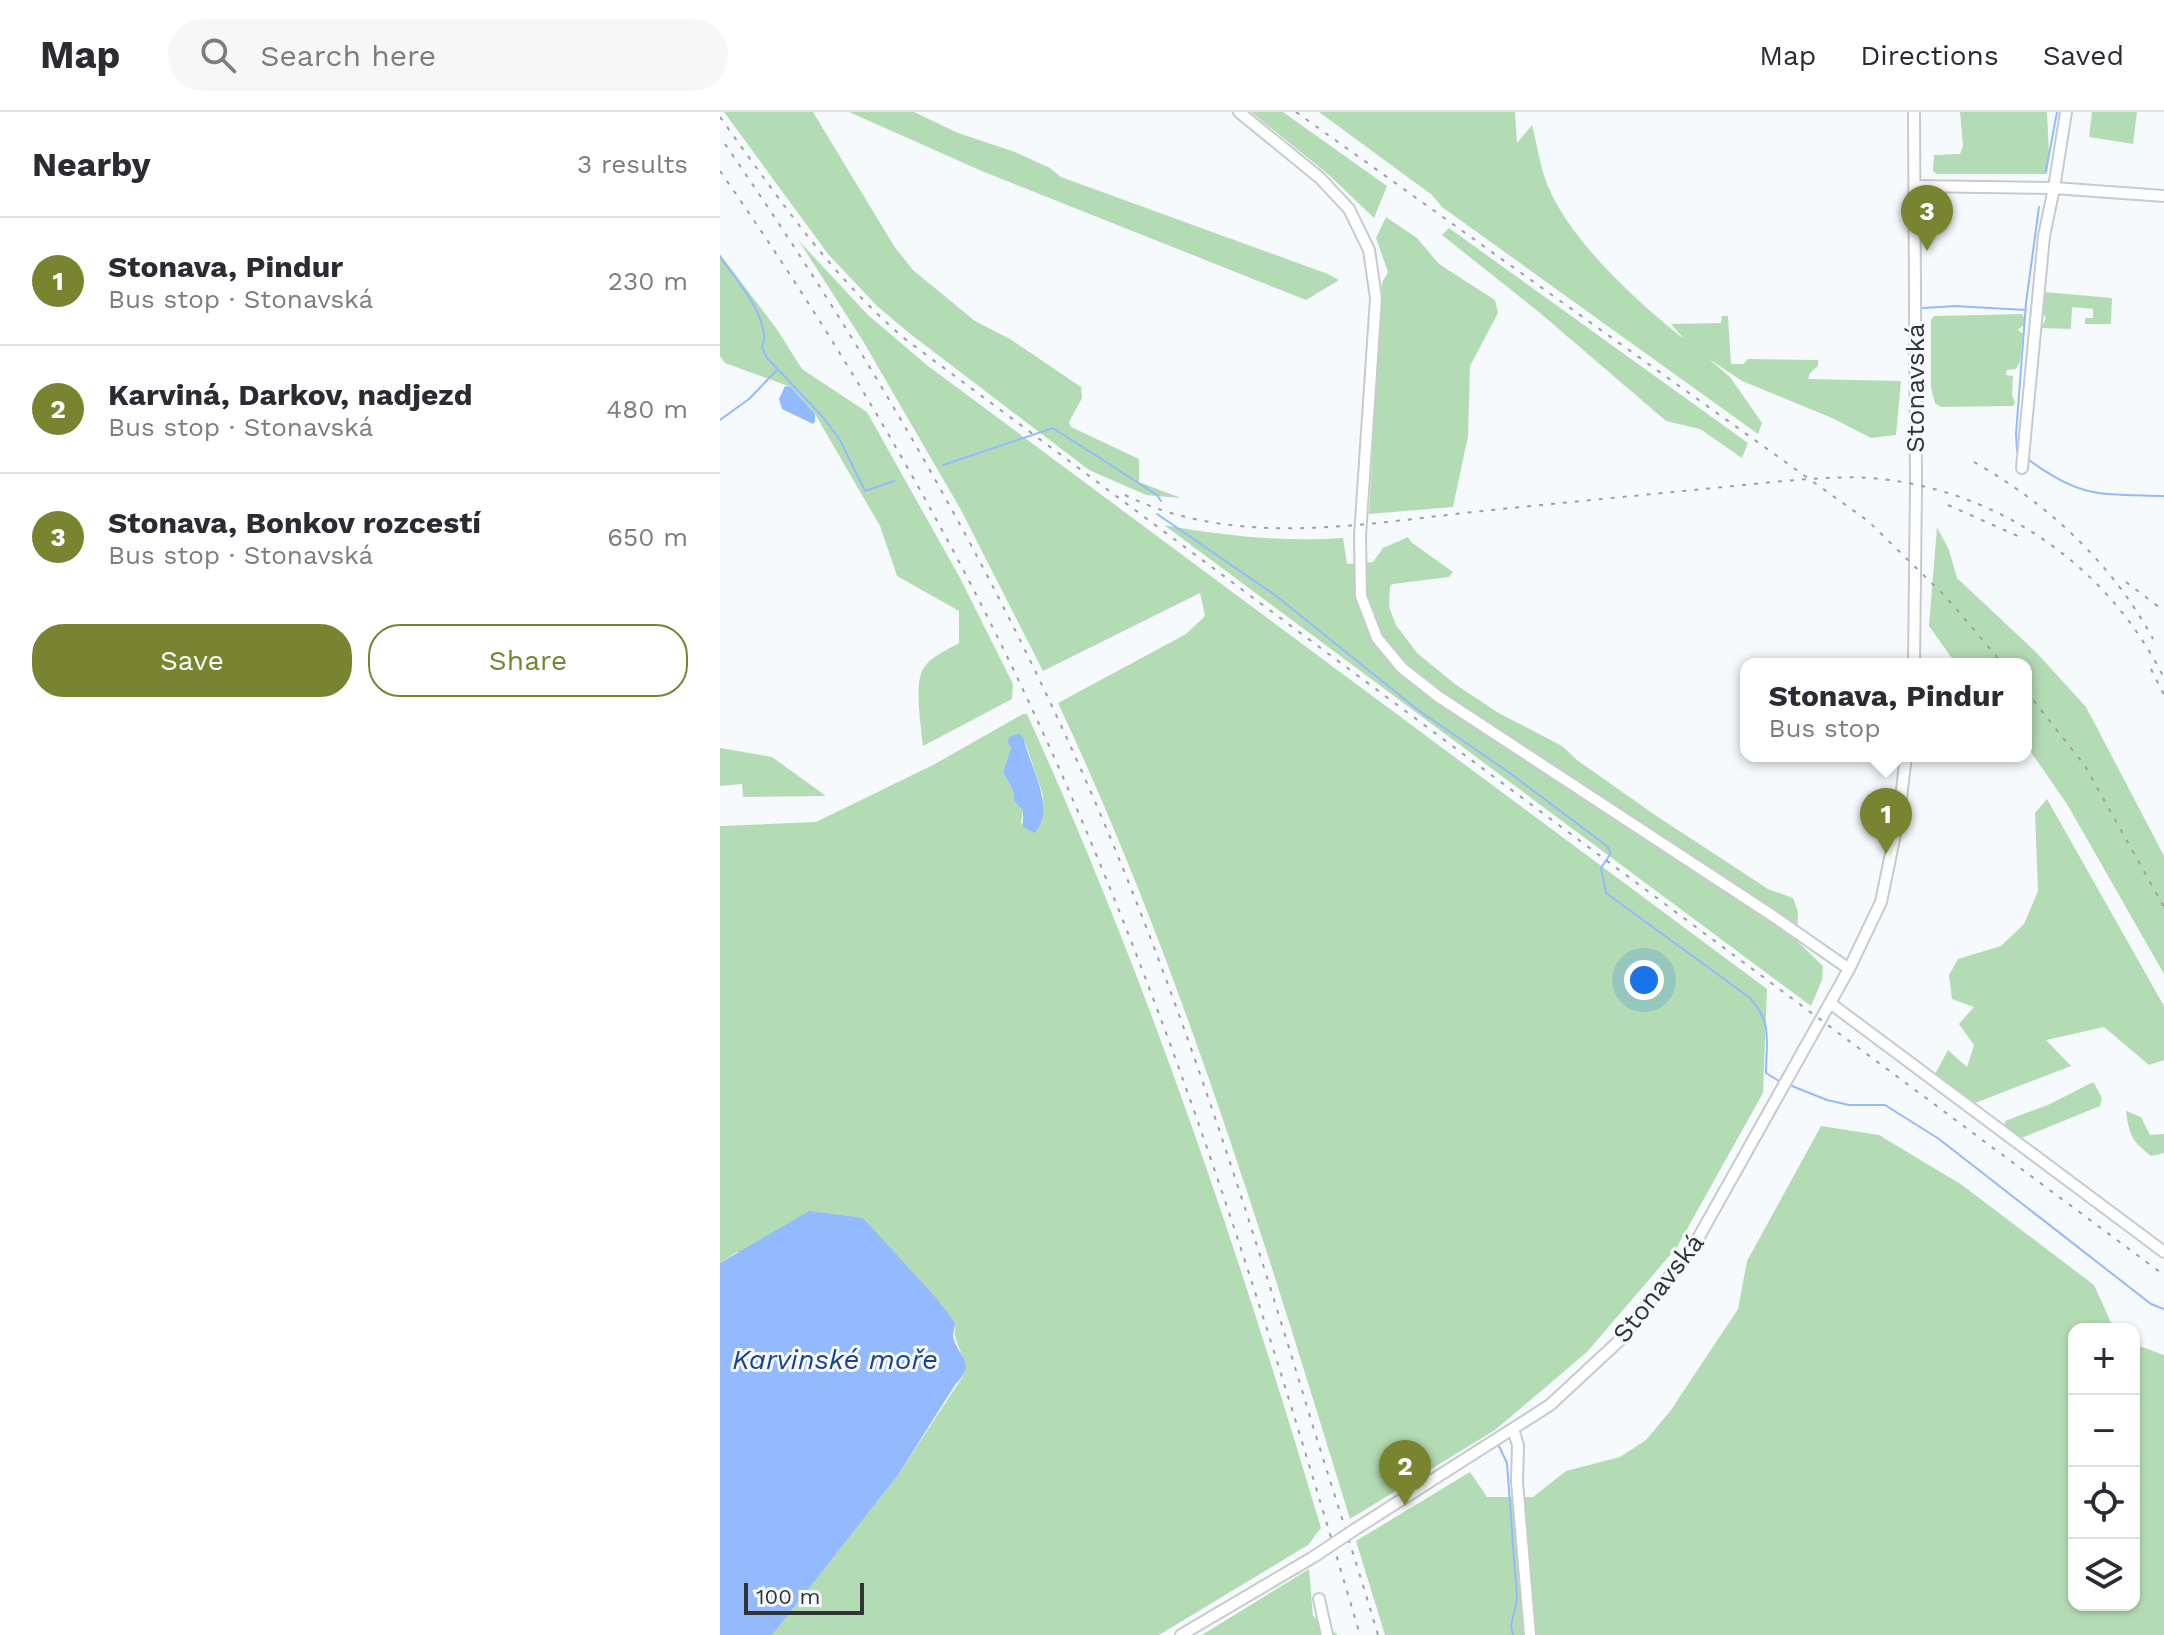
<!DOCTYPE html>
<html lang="en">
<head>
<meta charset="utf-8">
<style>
	body { margin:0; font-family:"Work Sans",sans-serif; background:#f7f7f7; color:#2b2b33 }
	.controls { position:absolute; right:24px; bottom:24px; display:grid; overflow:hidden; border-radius:16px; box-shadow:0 2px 6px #0004 }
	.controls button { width:72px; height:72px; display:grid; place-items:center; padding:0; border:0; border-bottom:2px solid #e1e1e2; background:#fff; color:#2b2b33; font:40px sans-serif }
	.scale { position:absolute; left:24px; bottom:20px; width:120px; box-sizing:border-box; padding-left:8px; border:4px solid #323335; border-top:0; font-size:22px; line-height:28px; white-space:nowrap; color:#323335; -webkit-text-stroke:6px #f6fafd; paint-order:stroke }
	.you { position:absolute; left:924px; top:868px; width:28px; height:28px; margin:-20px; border:6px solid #fff; border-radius:50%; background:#1a73e8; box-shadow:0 0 0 12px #1a73e833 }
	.badge { display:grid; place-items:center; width:52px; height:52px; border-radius:50%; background:#798431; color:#fff; font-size:26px; font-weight:700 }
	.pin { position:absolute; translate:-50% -66px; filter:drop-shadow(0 2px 4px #0008) }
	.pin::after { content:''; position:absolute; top:42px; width:28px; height:24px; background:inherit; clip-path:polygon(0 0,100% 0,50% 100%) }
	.popup { position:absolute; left:1020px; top:546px; width:292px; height:104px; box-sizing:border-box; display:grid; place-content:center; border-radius:16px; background:#fff; filter:drop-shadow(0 2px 6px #0005); font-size:26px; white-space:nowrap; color:#7c7c81 }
	.popup b { font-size:30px; color:#2b2b33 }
	.popup::after { content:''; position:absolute; left:50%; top:100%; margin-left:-16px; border:16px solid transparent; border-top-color:#fff }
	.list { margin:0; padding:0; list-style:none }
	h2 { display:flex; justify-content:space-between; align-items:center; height:104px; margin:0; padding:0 32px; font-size:34px }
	h2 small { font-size:26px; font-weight:400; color:#7c7c81 }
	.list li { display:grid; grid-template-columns:52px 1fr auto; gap:24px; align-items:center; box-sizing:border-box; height:128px; padding:0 32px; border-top:2px solid #e1e1e2 }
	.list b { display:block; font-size:30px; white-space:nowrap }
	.list p { margin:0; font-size:26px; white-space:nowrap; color:#7c7c81 }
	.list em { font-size:26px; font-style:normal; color:#7c7c81 }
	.actions { display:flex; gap:16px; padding:24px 32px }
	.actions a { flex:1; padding:18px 0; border:2px solid #798431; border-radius:32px; text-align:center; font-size:28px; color:#798431 }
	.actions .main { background:#798431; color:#fff }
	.icon { flex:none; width:44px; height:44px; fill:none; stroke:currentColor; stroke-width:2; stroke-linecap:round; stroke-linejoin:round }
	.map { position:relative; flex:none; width:1444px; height:1523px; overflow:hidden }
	header { display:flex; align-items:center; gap:48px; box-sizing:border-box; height:112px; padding:0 40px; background:#fff; border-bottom:2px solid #e1e1e2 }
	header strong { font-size:38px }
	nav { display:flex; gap:44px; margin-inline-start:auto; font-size:28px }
	.search { width:560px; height:72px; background:#f7f7f7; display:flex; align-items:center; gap:20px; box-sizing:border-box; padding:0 28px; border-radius:44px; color:#7c7c81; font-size:30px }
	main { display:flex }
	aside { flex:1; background:#fff }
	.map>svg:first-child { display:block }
	.green { fill:#b4dcb4; fill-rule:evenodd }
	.water { fill:#93bafe }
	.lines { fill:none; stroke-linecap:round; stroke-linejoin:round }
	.stream { stroke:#93bafe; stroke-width:2 }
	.minor-casing { stroke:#c7cace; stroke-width:14 }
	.minor { stroke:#fff; stroke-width:10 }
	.rail { stroke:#9da0a2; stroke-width:2; stroke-dasharray:4 8; stroke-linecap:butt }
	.minor-bridge-casing { stroke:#c7cace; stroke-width:14; stroke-linecap:butt }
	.minor-bridge { stroke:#fff; stroke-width:10 }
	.labels { text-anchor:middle; stroke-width:6; stroke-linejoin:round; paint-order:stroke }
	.street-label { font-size:26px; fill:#323335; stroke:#f6fafd }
	.water-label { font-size:28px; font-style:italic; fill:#1a4391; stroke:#f6fafd }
</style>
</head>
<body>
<header>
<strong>Map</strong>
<div class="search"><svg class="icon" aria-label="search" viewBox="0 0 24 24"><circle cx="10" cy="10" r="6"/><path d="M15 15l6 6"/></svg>Search here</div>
<nav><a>Map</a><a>Directions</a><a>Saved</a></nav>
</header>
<main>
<aside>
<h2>Nearby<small>3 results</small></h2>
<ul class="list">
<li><span class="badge">1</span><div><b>Stonava, Pindur</b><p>Bus stop · Stonavská</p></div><em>230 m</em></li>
<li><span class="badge">2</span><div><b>Karviná, Darkov, nadjezd</b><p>Bus stop · Stonavská</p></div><em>480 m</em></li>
<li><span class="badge">3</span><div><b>Stonava, Bonkov rozcestí</b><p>Bus stop · Stonavská</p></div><em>650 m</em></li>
</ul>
<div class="actions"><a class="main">Save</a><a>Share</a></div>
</aside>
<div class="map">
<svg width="1444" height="1523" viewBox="0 0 1444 1523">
	<rect width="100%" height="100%" fill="#f6fafd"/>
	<!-- green -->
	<path class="green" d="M4,0H93L174,134L193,158L255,209L290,227L361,275L362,286L349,310L351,315L419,347V370L461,386L426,383L369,358L189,221L157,194L108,142Z
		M129,0H194L238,21L295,40L330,56L341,65L608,162L619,168L586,188L264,60Z
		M531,0H563L667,74L654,106L609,63Z
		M599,0H795L797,31L812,13C817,32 820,54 827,72C850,129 917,190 964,227L951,212L1001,211L1002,204H1008L1011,252H1023L1028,247L1098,248V254L1090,261L1088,267L1181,269L1176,323L1151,326L1112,306L1022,269L989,247L1010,265L1042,311L1038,322L722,95L712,83Z
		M1240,0H1327L1329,42L1327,62H1217L1213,59L1214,43L1240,42L1243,34Z
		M1372,0H1417L1413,32L1369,25Z
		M666,105L697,126L719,152L775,188L778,201L750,254L748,324L733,395L649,402L662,171L668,160L656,126Z
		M729,116L1028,331L1022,346L980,317L946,309L820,201L722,123Z
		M79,129L148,203L208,254L1047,877L1043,981L957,1135L867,1240L775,1318L630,1407C545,1131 461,853 338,591L466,522L485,504L480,481L323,559L241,398L143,229Z
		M0,142L56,216L82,257L147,300L240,466L293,572L292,587L203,634C201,615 194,573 203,557C210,545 227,538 239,531V499L177,464L160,414L95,302L71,275L5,251L0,244Z
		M1325,180L1392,186L1391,212H1365V206H1373V197L1352,195L1351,217L1321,216L1326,206L1323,201Z
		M1302,202L1305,207L1304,213L1298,218L1303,222L1300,250L1296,257L1287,258L1286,263L1293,264L1292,283L1295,291L1293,294L1221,295L1215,291L1211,276V208L1214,204Z
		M444,413C506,424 560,430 623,426L627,452L653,450L663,436L688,425L691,430L733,460L729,465L673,472L670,474L669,495L676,513L697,541L735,572L777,600L842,634L857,648L935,703L1048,777L1073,786L1078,800L1077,829L1103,854L1102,868L1091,894Z
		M1217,415L1229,438L1237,466L1316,540L1366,595L1430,717L1444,744V862L1347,692L1306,633V552H1236L1209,514Z
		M303,602H307C428,868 518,1137 601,1416L588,1433L439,1523H51L178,1363L243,1264C247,1237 232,1236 235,1211L17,1140L0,1151V714L96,710L213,653ZM304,627L323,683L322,710L301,711L303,699L294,689L293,679L283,660L291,636Z
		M0,636L52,645L106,684L23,685L22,672L0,674Z
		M1327,687L1444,894V948L1429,953L1384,915L1326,928L1351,954L1255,991L1215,962L1228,938L1247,955L1254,933L1239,912L1254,895L1232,887L1229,863L1238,847L1281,834L1304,812L1318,779L1315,701Z
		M1371,971H1374L1382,986L1380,994L1304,1025H1299L1285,1013V1009L1330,992Z
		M1406,999L1421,1005L1430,1023L1444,1022V1041L1431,1044C1412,1029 1409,1023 1406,999Z
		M1101,1014L1159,1023L1242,1073L1374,1173L1394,1217H1354V1493H1414V1232L1444,1243V1523H665L636,1429L750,1360L767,1385H813L846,1359L900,1345L926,1328L951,1298L1018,1197L1027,1149Z
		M589,1457L593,1504L618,1523H482Z"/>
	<!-- water -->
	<path class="water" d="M65,274L71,275L95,302V309L93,312L62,297L59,287Z
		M299,621L304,627C309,653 338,699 314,721L303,715V699L294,689L293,679L283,660L291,636L288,630L289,625Z
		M89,1099L143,1106L217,1187L235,1211C235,1212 233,1223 233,1225C239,1246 257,1250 235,1273L178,1363L52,1523H0V1151Z"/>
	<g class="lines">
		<!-- stream -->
		<path class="stream" d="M1326,59L1337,0
			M0,145C15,166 53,209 42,235L47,246L102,304L120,328L145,379L174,369
			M1203,196L1235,194L1306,198
			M0,308L29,287L56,259
			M1297,339L1296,322L1306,191L1319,95
			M1309,348C1362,387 1381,382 1444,384
			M223,353L333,316L437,383L441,389
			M437,402L555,483L698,598L787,659L887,734L891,741L881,756L886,781L1030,886C1053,911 1046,929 1046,961L1059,969
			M1072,974L1107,988L1129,993H1165L1219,1027L1431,1192L1444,1197
			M778,1332L787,1351L797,1487L791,1514L793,1523"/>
		<!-- minor casing -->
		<g class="minor-casing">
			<path id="minor" d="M519,0L600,66L629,97L649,138L656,186L640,424L641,484L657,526L682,556L719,585L1053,804L1129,857
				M1195,74L1334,76L1444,84
				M1302,356L1324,124L1334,76L1346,0
				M1194,552L1196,373L1194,0
				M1110,891L1444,1140
				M793,1317L798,1333L797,1370L810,1523
				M634,1418L830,1293L900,1228L976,1130L1129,857L1161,790L1179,703L1186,644
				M599,1487L607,1523
				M461,1523L595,1444"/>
		</g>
		<!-- minor -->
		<use href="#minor" class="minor"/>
		<!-- rail -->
		<path class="rail" d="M576,0L1148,409L1226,485L1283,552
			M0,5C57,84 110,163 185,227L1444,1163
			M5,32C141,229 261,434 359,653C454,866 524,1088 592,1311C614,1382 637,1452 658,1523
			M0,59C125,238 235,427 325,625C457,915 550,1219 640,1523
			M1254,350C1328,392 1392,451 1433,527
			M405,383C519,439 651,410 772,398C869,388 966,379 1063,369C1092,367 1120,364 1149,366C1275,375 1388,453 1444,566
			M1228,393L1300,425
			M1406,470L1444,499
			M1431,557L1444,583
			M1306,579L1365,654L1444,795"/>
		<!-- minor-bridge casing -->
		<g class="minor-bridge-casing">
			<path id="minor-bridge" d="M595,1444L634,1418"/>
		</g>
		<!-- minor-bridge -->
		<use href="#minor-bridge" class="minor-bridge"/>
	</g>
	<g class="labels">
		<!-- street labels -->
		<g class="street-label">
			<text transform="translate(1195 276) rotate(-90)" y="9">Stonavská</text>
			<text transform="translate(938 1176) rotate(-52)" y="9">Stonavská</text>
		</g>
		<!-- water labels -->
		<g class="water-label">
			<text x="115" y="1257">Karvinské moře</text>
		</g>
	</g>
</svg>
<div class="controls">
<button>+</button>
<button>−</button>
<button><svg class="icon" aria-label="locate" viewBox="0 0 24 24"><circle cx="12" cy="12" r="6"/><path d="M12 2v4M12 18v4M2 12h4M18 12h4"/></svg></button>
<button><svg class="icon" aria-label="layers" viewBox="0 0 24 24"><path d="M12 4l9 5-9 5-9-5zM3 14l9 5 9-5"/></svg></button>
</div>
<div class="scale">100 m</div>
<div class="you"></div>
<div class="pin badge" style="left:1166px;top:742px">1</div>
<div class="popup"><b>Stonava, Pindur</b>Bus stop</div>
<div class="pin badge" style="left:685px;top:1394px">2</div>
<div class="pin badge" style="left:1207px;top:139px">3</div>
</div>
</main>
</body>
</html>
